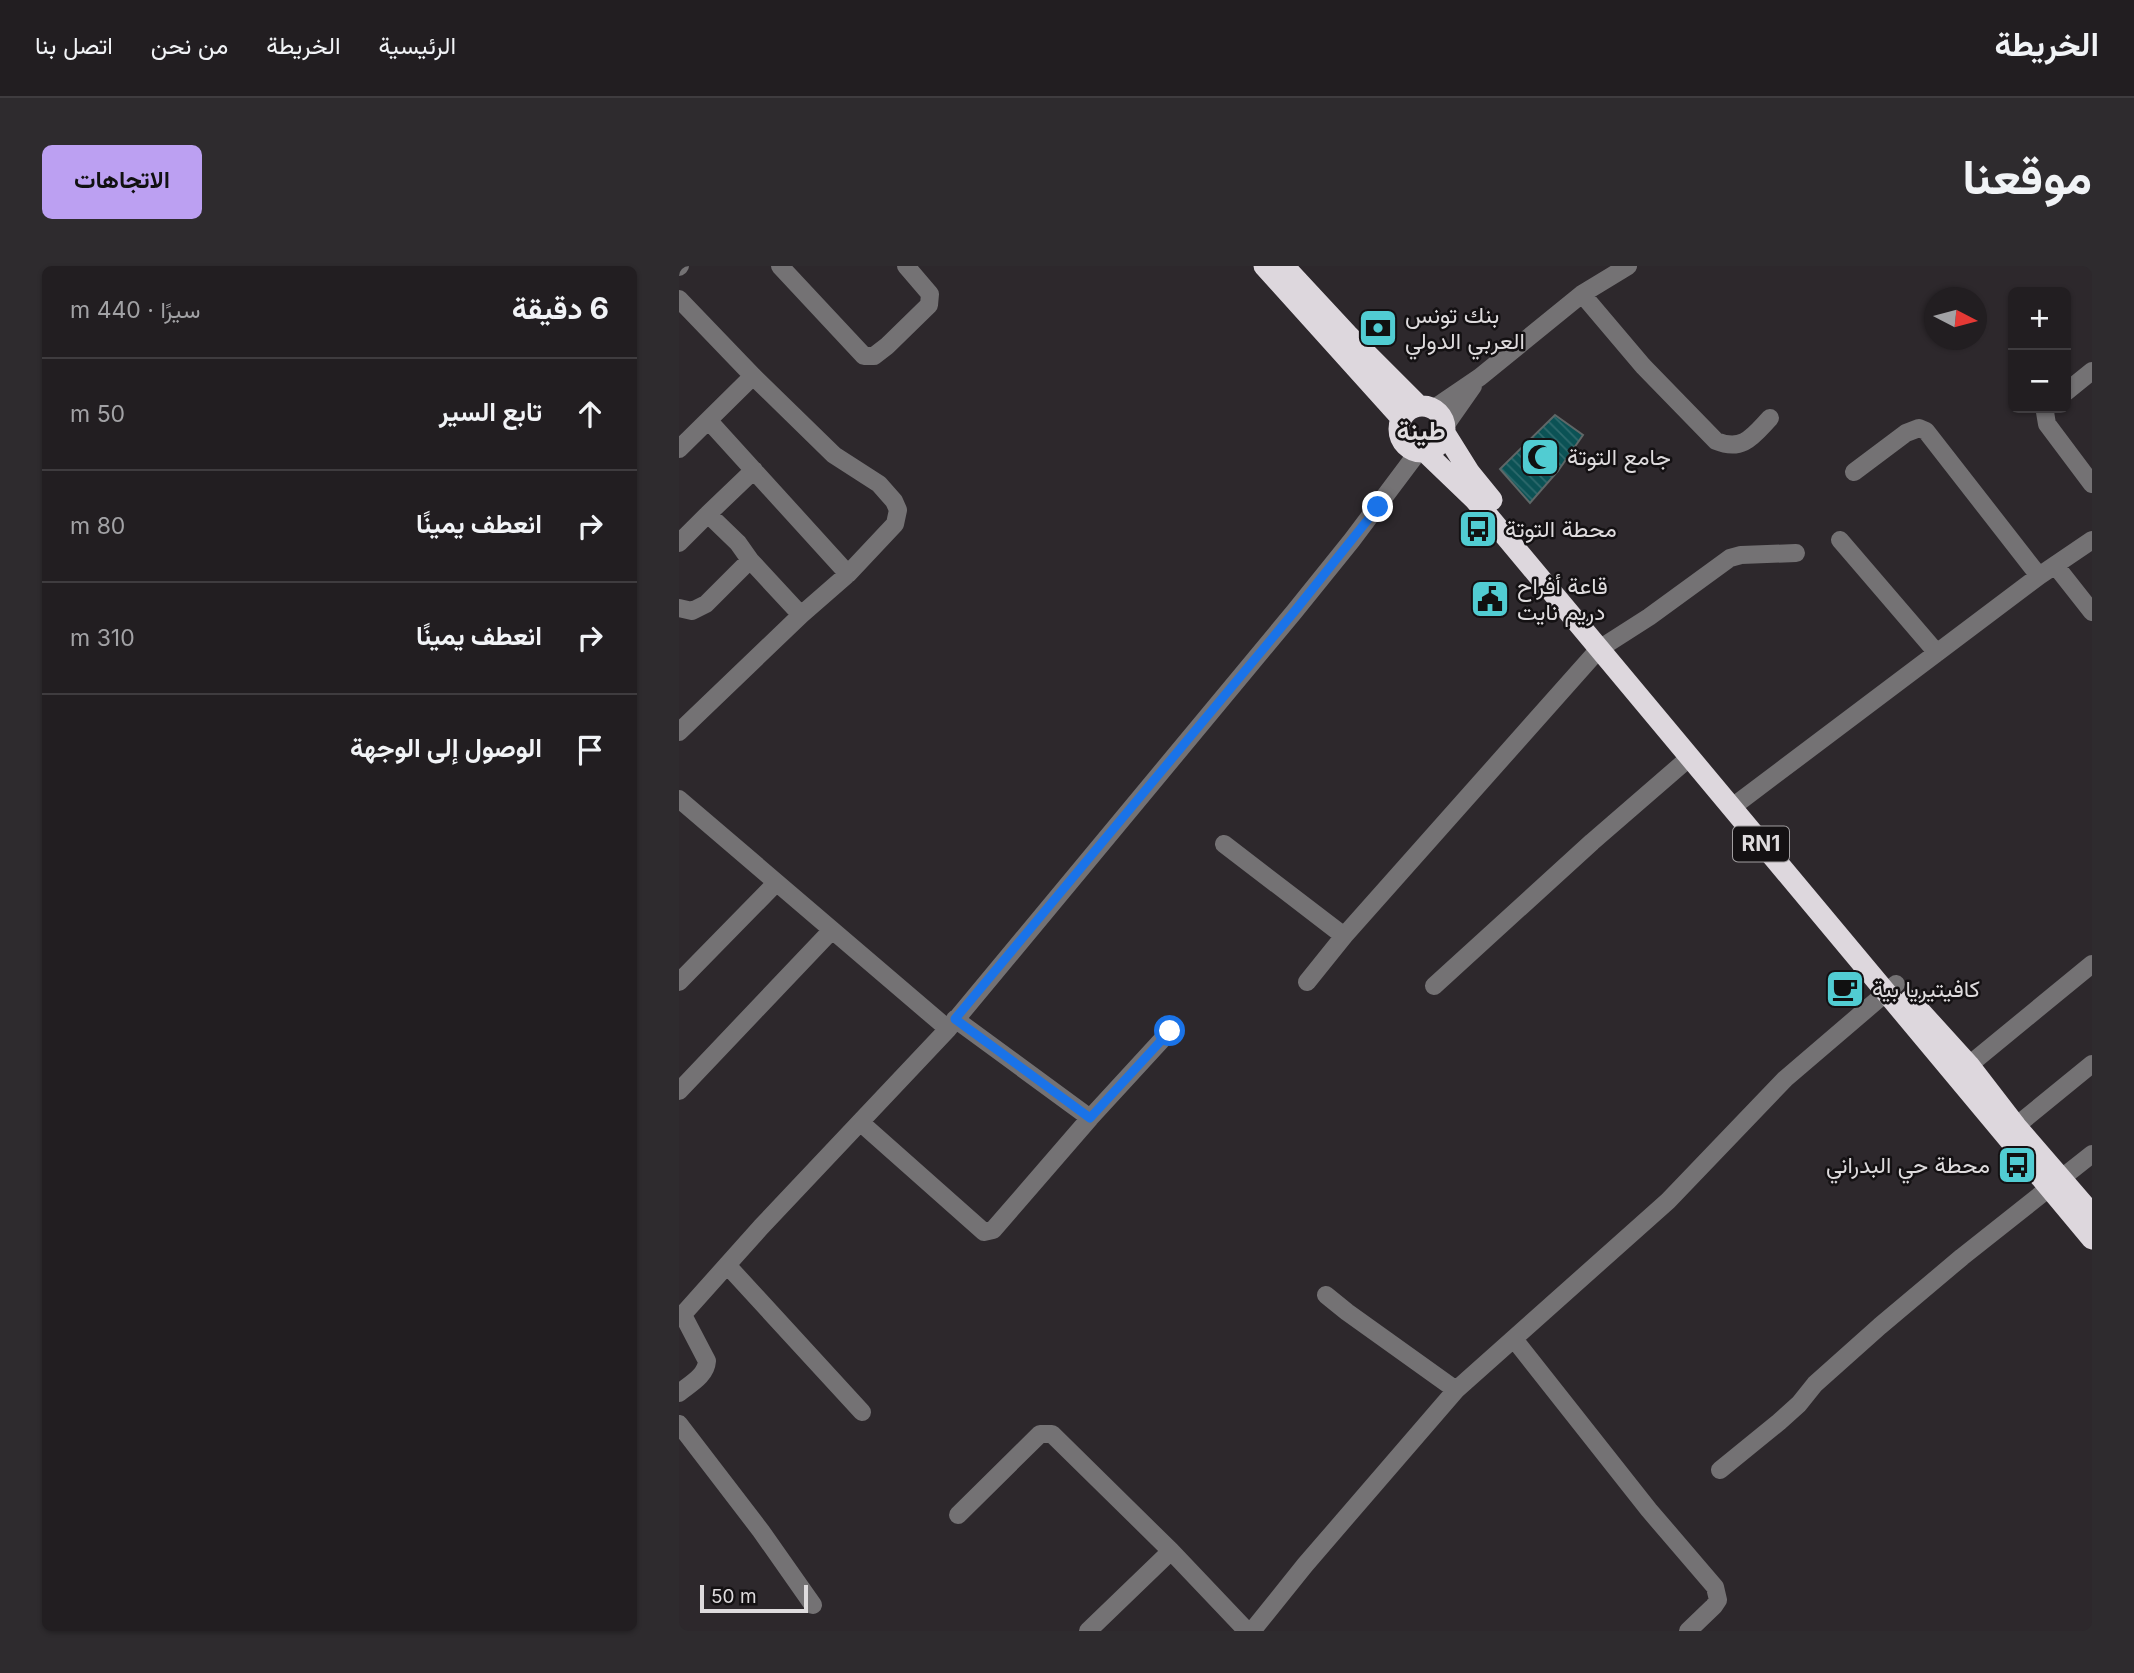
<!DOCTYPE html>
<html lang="ar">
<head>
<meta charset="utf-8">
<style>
	body { margin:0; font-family:Inter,Vazirmatn,sans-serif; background:#2e2b2e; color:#f1f3f6; direction:rtl }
	.controls { position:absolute; right:21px; top:21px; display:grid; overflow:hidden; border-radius:10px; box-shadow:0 2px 5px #0004 }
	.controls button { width:63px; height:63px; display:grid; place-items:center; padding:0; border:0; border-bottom:2px solid #3f3c3f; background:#221e21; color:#f1f3f6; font:35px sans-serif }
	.compass { position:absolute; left:1245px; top:21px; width:63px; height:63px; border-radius:50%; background:#221e21; box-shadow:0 2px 5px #0004; rotate:96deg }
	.scale { position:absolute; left:21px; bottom:18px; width:108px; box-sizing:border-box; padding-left:7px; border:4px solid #dedbdd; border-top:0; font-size:19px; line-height:24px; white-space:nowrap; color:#dedbdd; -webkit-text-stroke:5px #141113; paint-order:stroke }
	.stop { position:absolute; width:21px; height:21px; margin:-16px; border:5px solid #1a73e8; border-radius:50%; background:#fff }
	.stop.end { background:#1a73e8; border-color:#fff; box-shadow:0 2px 7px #0008 }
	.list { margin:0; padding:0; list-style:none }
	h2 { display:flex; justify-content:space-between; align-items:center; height:91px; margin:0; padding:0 28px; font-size:30px }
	h2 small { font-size:23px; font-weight:400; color:#a2a2a5 }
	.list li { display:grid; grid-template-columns:46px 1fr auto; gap:21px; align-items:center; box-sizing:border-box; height:112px; padding:0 28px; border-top:2px solid #3f3c3f }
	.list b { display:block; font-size:26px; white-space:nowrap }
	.list em { font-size:23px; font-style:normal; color:#a2a2a5 }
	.icon { flex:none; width:38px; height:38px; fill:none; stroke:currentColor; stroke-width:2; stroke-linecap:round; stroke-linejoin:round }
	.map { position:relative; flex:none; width:1413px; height:1365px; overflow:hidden; direction:ltr; border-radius:10px }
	header { display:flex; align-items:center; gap:42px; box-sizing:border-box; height:98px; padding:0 35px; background:#221e21; border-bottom:2px solid #3f3c3f }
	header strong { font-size:33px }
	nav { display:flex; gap:38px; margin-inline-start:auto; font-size:24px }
	.intro { display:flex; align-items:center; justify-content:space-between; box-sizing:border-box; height:168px; padding:0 42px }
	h1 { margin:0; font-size:49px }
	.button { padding:18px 32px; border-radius:10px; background:#bca0f2; color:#111; font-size:24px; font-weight:700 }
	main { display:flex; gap:42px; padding:0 42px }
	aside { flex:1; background:#221e21; border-radius:10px; box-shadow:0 2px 5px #0004 }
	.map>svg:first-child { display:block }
	.building { fill:url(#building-back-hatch); stroke:#5f6767; stroke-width:2 }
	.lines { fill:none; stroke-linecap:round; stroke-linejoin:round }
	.minor { stroke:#747274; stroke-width:18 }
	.highway { stroke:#ddd7dd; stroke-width:21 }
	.route { stroke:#1a73e8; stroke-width:9 }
	.labels { text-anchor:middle; stroke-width:5; stroke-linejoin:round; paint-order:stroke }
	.shield { fill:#141113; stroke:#a19ea0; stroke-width:2 }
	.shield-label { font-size:21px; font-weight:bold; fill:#dedbdd }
	.poi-label { font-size:23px; fill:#dedbdd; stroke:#141113; text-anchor:start }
	.quarter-label { font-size:26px; font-weight:bold; fill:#dedbdd; stroke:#141113 }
</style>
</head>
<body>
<header>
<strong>الخريطة</strong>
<nav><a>الرئيسية</a><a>الخريطة</a><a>من نحن</a><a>اتصل بنا</a></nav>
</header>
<div class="intro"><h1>موقعنا</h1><a class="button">الاتجاهات</a></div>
<main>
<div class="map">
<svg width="1413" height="1365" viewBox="0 0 1413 1365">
	<defs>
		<pattern id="building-back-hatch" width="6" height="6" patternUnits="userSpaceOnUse" patternTransform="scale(1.75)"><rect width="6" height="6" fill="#0b5255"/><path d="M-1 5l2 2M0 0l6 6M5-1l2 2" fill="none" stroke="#2e6a6d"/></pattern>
	</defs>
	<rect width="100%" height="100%" fill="#2d282c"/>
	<!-- building -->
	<path class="building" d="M876,149L904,169L879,205L851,237L821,203Z"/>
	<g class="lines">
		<!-- minor -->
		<path class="minor" d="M101,0L185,90H195L208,80L250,39L251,28L227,0
			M0,1L1,0
			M903,28L964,100L1037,175C1064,186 1074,170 1091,152
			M0,33L74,110L155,189L200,218L215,235L219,244L216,258L169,308L122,349L0,466
			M1387,126L1413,105
			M1368,142L1366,146L1368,158L1413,218
			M754,143L801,111L903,28L949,0
			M30,155L169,308
			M766,160L794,120
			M0,183L74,110
			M1175,206L1227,167L1240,162L1247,165L1360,310
			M29,248L75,204
			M1161,274L1258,387
			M0,277L29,248L59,277L71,294
			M1376,299L1413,346
			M0,342L13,345L27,338L71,294L122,349
			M0,533L269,763
			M1052,542L1360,310L1413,274
			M545,578L665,670
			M0,716L97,617
			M628,716L665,670L920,383L970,351L1051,292L1062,289L1117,287
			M755,720L913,576L1010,492
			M1290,799L1413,698
			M0,825L153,664
			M411,852L491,765
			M181,856L305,966L314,964L411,852L276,753
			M1337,860L1413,798
			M48,999L183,1146
			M647,1029L668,1046L777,1124
			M835,1073L970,1244L1036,1321L1039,1334L1035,1340L1009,1365
			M0,1127C11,1118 27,1110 28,1095L5,1051L6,1046L82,961L269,763L615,346L673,274L739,186
			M0,1158L82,1265L134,1339
			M1041,1204L1100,1156L1120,1138L1136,1118L1201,1060L1283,991L1413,888
			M279,1249L361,1168H373L492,1285L568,1365
			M409,1365L492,1285
			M573,1365L626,1299L777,1124L989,935L1106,813L1217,718"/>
		<!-- highway -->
		<path class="highway" d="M585,0L722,152
			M605,0L669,69L740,140
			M720 163a23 23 0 1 1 46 0a23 23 0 1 1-46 0Z
			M766,167L791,207L813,234
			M746,186L796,234L1413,973
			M1231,734L1290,799L1337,860L1413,948"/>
	</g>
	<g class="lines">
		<!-- route -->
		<path class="route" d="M491,765L411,852L276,753L615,346L699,241"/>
	</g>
	<!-- icons -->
	<defs>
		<g id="bank-square" transform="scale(2.0125)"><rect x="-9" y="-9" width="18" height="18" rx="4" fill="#51ccd2" stroke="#141113"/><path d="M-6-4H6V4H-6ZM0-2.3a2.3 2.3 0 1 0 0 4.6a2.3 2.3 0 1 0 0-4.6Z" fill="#111"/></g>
		<g id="mosque-square" transform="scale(2.0125)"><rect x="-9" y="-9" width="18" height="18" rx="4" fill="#51ccd2" stroke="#141113"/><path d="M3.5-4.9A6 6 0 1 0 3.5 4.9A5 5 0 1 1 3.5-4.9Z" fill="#111"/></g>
		<g id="bus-square" transform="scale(2.0125)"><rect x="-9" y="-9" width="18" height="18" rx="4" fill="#51ccd2" stroke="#141113"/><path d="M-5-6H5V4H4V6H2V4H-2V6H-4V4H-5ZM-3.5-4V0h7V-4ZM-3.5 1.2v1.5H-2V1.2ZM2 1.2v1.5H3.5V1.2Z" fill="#111"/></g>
		<g id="civic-square" transform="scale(2.0125)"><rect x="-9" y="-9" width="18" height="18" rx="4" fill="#51ccd2" stroke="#141113"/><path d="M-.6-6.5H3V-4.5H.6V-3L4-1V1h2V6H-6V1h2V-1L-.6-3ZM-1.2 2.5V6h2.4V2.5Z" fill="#111"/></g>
		<g id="cafe-square" transform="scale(2.0125)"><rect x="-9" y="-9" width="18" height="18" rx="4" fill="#51ccd2" stroke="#141113"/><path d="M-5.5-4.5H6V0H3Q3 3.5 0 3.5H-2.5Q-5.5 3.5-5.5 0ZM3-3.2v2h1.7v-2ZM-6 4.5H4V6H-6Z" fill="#111"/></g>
	</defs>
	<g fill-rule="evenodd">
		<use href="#bank-square" x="699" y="62"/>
		<use href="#mosque-square" x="861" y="191"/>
		<use href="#bus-square" x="799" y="263"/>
		<use href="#civic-square" x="811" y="333"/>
		<use href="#cafe-square" x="1166" y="723"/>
		<use href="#bus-square" x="1338" y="899"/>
	</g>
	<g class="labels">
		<!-- shield labels -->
		<rect class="shield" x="1054" y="560.5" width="56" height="35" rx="5"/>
		<g class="shield-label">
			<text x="1082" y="585">RN1</text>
		</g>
		<!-- poi labels -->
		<g class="poi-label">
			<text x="726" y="57">بنك تونس<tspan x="726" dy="26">العربي الدولي</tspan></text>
			<text x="888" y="199">جامع التوتة</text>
			<text x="826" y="271">محطة التوتة</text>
			<text x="838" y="328">قاعة أفراح<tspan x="838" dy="26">دريم نايت</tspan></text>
			<text x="1193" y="731">كافيتيريا بية</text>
			<text x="1311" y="907" text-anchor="end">محطة حي البدراني</text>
		</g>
		<!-- quarter labels -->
		<g class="quarter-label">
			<text x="742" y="174">طينة</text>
		</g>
	</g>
</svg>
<div class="controls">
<button>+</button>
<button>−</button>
</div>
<svg class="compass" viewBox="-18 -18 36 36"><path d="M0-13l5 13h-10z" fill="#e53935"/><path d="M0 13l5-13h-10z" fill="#a2a2a5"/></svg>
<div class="scale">50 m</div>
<div class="stop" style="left:491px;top:765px"></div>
<div class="stop end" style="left:699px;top:241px"></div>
</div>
<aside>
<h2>6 دقيقة<small>سيرًا · 440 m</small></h2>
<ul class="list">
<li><svg class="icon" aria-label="ahead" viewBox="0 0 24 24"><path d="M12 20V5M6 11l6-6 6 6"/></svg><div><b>تابع السير</b></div><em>50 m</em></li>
<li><svg class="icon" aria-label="right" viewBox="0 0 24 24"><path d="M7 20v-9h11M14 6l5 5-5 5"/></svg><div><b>انعطف يمينًا</b></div><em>80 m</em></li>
<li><svg class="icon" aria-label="right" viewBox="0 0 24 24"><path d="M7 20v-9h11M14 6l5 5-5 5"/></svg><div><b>انعطف يمينًا</b></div><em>310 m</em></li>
<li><svg class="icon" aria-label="arrive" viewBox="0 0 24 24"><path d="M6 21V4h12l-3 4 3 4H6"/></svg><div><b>الوصول إلى الوجهة</b></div></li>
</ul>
</aside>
</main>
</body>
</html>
